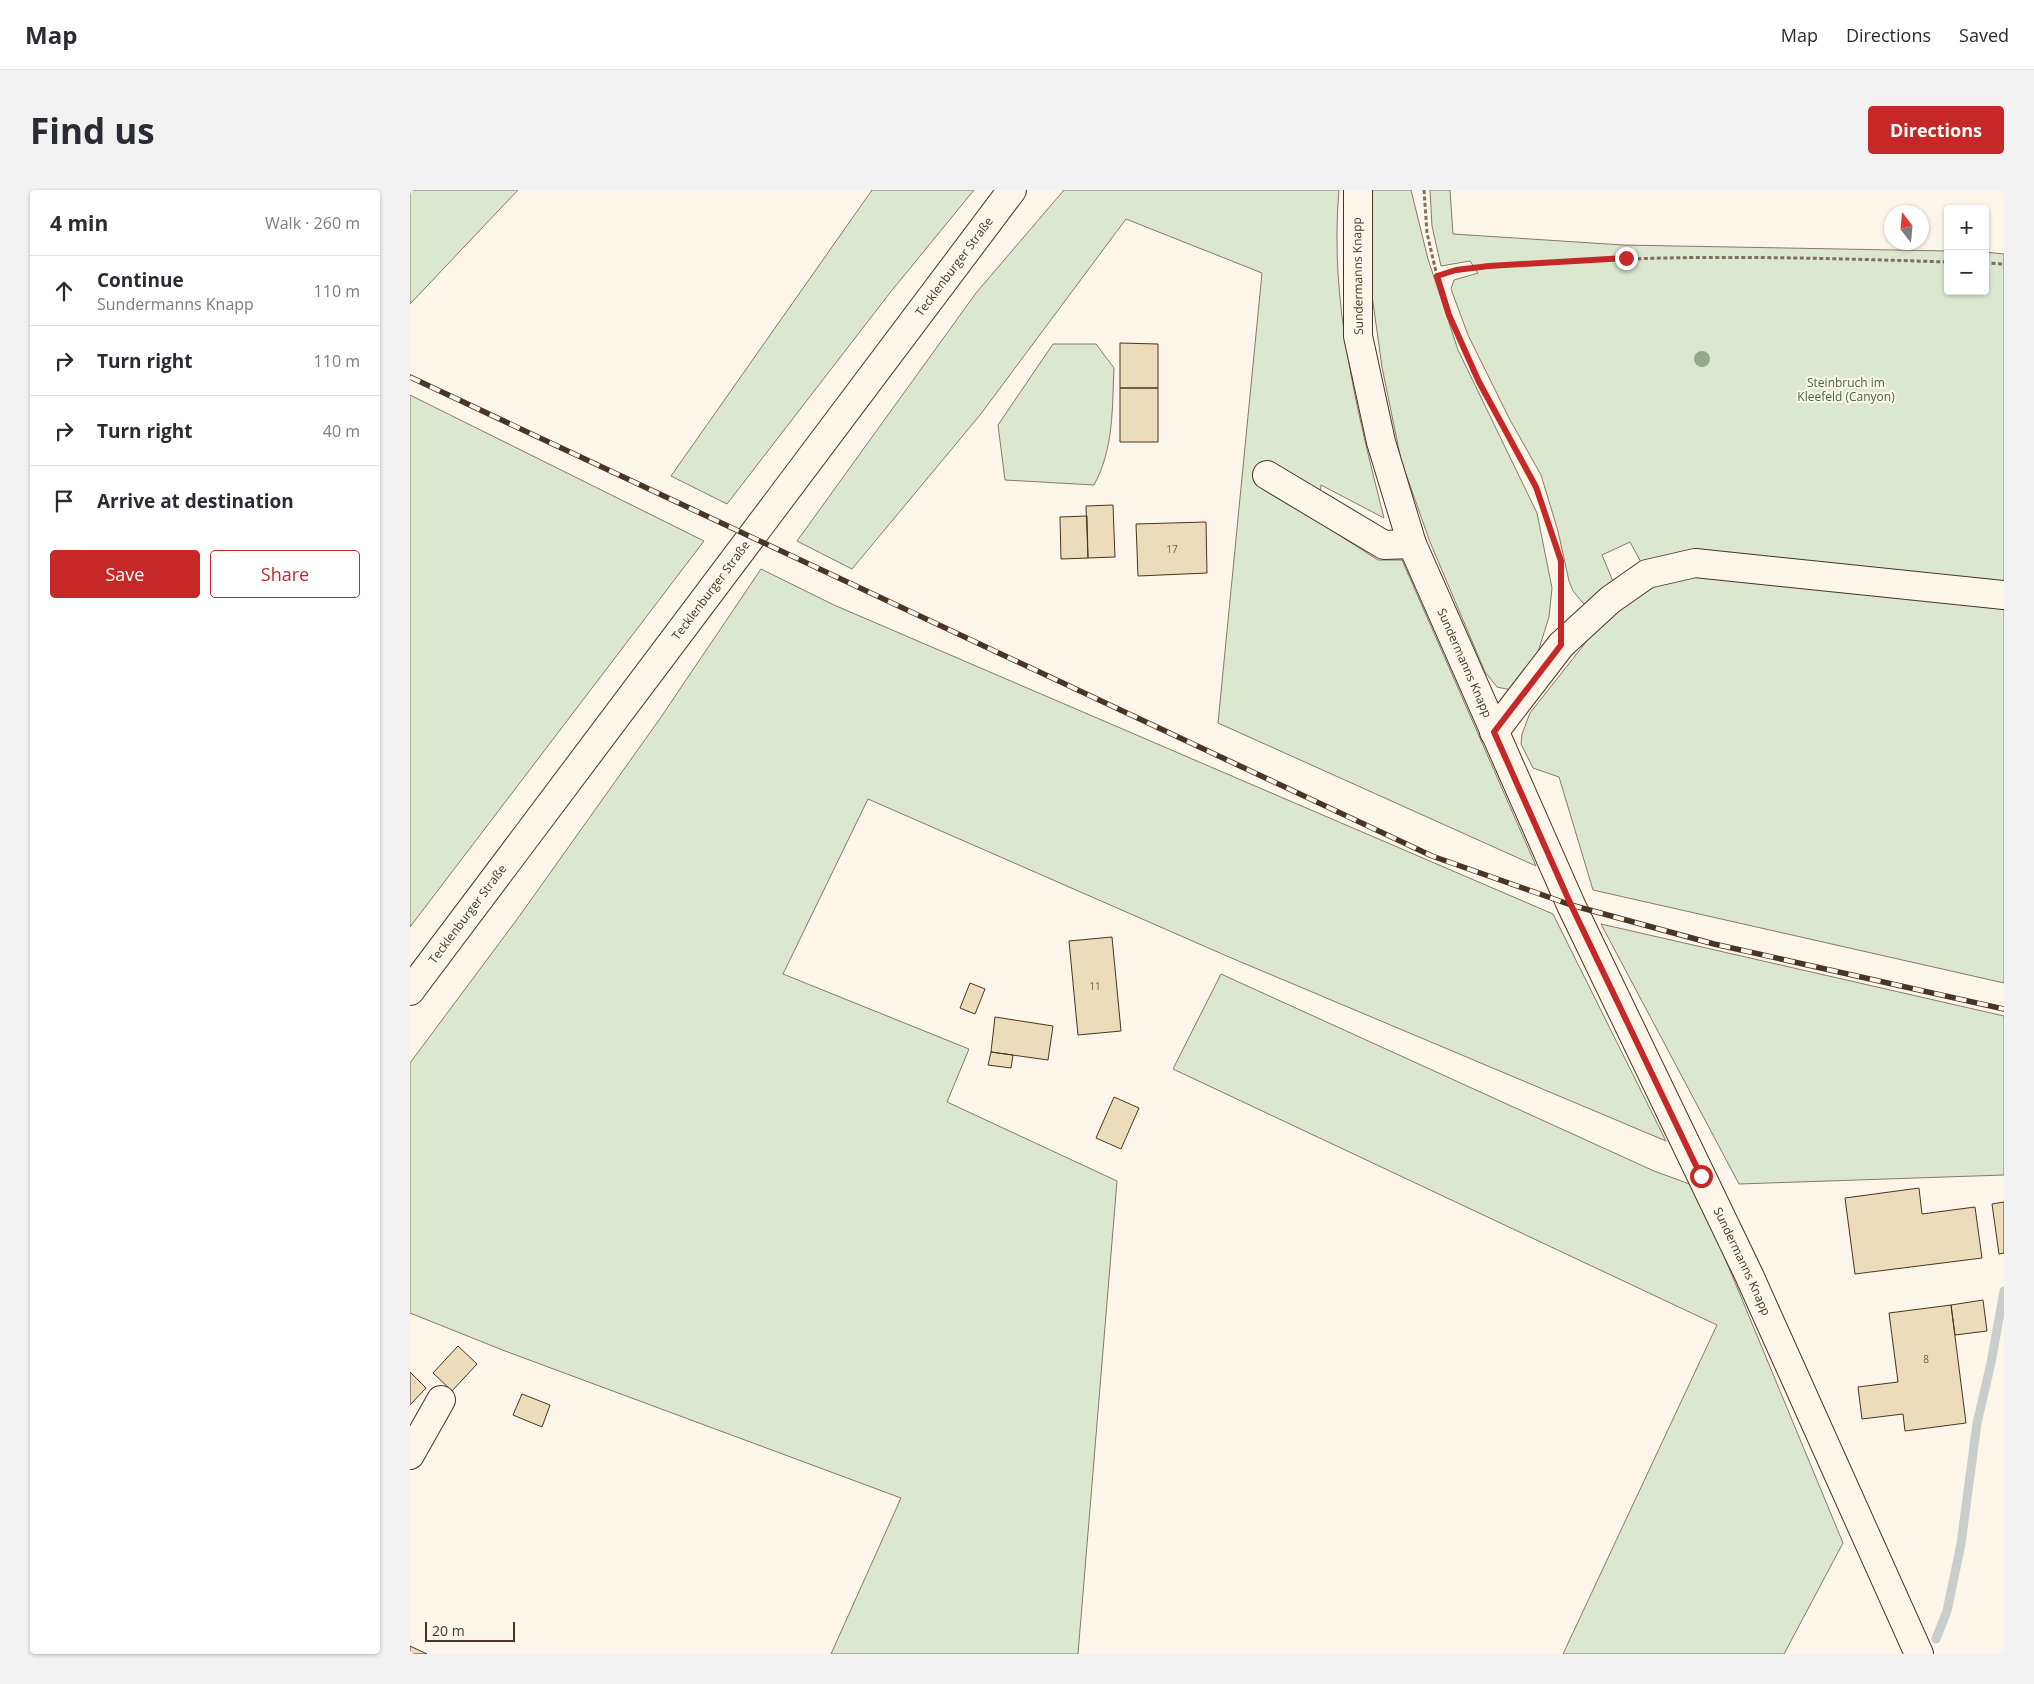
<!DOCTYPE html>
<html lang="en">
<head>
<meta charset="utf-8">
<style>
	body { margin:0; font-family:"Open Sans",sans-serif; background:#f2f2f3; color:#2b2b33 }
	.controls { position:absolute; right:15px; top:15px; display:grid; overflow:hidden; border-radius:5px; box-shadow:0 1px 4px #0004 }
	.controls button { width:45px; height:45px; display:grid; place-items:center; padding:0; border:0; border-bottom:1px solid #e1e1e2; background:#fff; color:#2b2b33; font:25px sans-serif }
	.compass { position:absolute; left:1474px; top:15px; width:45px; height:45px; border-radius:50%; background:#fff; box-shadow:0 1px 4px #0004; rotate:344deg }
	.scale { position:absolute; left:15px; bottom:12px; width:90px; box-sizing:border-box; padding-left:5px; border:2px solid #4a3520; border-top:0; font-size:14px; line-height:18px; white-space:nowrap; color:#4a3520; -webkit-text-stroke:4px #fbf6e9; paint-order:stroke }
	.stop { position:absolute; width:15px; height:15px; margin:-11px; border:4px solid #c62828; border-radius:50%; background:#fff }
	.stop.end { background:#c62828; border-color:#fff; box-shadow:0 1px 5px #0008 }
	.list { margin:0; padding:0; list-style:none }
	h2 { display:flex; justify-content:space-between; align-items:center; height:65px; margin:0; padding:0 20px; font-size:21px }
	h2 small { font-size:16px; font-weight:400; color:#7c7c81 }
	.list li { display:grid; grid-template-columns:32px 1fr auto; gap:15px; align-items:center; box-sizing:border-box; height:70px; padding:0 20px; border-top:1px solid #e1e1e2 }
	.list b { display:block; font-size:19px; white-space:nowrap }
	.list p { margin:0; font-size:16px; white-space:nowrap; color:#7c7c81 }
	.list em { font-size:16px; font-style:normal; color:#7c7c81 }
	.actions { display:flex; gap:10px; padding:15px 20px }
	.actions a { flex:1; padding:11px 0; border:1px solid #c62828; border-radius:5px; text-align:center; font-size:18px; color:#c62828 }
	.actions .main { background:#c62828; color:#fff }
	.icon { flex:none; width:28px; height:28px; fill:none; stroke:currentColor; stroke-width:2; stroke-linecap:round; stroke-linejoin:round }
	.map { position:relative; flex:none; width:1594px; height:1464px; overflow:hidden; border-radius:5px }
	header { display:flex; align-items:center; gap:30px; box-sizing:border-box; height:70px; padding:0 25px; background:#fff; border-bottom:1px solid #e1e1e2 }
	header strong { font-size:24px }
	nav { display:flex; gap:28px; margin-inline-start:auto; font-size:18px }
	.intro { display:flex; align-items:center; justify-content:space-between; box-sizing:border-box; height:120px; padding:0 30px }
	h1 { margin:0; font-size:35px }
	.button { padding:12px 22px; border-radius:5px; background:#c62828; color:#fff; font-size:18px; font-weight:700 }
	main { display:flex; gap:30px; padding:0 30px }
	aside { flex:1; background:#fff; border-radius:5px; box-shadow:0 1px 4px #0004 }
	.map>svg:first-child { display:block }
	.green { fill:#dce7d0; stroke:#887966 }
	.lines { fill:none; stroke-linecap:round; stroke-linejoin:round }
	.stream { stroke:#c9cecd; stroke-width:9 }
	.building { fill:#ecdcbc; stroke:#4a3520 }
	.minor-casing { stroke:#4a3520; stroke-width:30 }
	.major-casing { stroke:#4a3520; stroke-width:30 }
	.path { stroke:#7f6f5c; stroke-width:3; stroke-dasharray:4 2.5; stroke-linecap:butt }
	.minor { stroke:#fbf6e9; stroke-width:28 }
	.major { stroke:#fbf6e9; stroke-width:28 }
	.rail-casing { stroke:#4a3520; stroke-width:5.5 }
	.rail { stroke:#fbf6e9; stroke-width:4; stroke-dasharray:11; stroke-linecap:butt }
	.tree { fill:#96a887 }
	.route { stroke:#c62828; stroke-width:6 }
	.labels { text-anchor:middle; stroke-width:4; stroke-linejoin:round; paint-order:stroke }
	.number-label { font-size:10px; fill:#725f47 }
	.street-label { font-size:12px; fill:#4a3520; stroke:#fbf6e9 }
	.park-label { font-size:12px; fill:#436837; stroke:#fbf6e9 }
</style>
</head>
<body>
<header>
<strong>Map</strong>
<nav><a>Map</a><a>Directions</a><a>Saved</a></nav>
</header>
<div class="intro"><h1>Find us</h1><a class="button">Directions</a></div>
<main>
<aside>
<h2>4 min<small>Walk · 260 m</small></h2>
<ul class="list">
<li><svg class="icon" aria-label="ahead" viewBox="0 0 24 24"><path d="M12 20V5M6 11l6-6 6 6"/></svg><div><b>Continue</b><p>Sundermanns Knapp</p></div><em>110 m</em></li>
<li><svg class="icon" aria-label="right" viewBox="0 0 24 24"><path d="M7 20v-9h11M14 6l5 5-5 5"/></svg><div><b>Turn right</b></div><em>110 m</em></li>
<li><svg class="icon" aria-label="right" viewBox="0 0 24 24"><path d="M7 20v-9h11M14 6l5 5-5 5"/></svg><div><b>Turn right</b></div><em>40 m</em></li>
<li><svg class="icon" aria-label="arrive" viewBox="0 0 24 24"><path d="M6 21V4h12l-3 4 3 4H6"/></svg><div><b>Arrive at destination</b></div></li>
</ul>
<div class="actions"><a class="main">Save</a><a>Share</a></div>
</aside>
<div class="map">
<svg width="1594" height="1464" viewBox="0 0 1594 1464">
	<rect width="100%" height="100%" fill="#fbf6e9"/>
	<!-- green -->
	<path class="green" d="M0,0H108L0,114Z
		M462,0H564L479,104L317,314L261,286Z
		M654,0H929C919,111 947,221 974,328L911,295L907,331L968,370H992L1126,676L808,533L852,83L716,29L570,225L442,379L387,351L566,103Z
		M962,0H1001L1018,69L1048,160L1127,323L1142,398L1139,427L1127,465L1101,500L1087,497L1075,482L1020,352L991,270L972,177L960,91Z
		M1020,0H1040L1043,44L1213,55L1538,61V101H1575V62L1594,64V396L1233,376L1220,352L1192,365L1205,396L1183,412L1174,414L1163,401L1159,391L1148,341L1131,285L1099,228L1058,145L1041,99L1044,90L1068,83L1060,71L1031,76L1022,36Z
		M643,154H686L704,178C702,219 704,258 684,295L595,290L588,235Z
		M0,205L294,351L0,737Z
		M351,379L424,415L1143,724L1256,951L819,767L458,609L373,784L559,859L537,912L707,991L668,1464H421L491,1308L95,1161L0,1123V873L108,728L249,530Z
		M1266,385L1594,410V793L1183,700L1149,587L1123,578L1111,554L1112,544L1120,523L1199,423L1236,394Z
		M1191,734L1594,826V985L1329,994Z
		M811,784L1244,981L1285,996L1433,1353L1374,1464H1153L1307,1135L763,879Z"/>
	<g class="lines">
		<!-- stream -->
		<path class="stream" d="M1526,1449L1537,1421L1551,1354L1567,1233L1581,1173L1594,1101"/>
	</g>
	<!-- building -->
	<path class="building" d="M710,153L748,154V198H710Z
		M710,198H748V252H710Z
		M703,315L705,367L678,368L676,316Z
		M677,326L678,368L651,369L650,327Z
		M796,332L797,383L728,386L726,334Z
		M702,747L711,841L668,845L659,751Z
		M560,793L575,799L565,824L550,818Z
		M585,827L643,836L638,870L581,862Z
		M581,862L603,865L601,878L578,875Z
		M704,907L729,918L711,959L686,948Z
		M1509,998L1512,1024L1565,1017L1572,1068L1445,1084L1435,1008Z
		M1594,1012V1063L1589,1064L1582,1014Z
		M1573,1110L1577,1141L1545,1145L1541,1115Z
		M1541,1115L1556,1233L1495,1241L1493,1224L1452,1229L1448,1197L1488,1192L1479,1123Z
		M48,1156L67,1174L42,1201L23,1183Z
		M0,1182L16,1198L0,1215Z
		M112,1204L140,1215L132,1237L103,1225Z
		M0,1456L17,1464H0Z"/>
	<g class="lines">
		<!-- minor casing -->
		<g class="minor-casing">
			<g id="minor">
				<path id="s1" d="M948,0V146L971,252L1002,354L1161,715L1339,1085L1509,1464"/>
				<path d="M857,285L974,355L1002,354"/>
				<path d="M1084,542L1151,455L1200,410L1237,384L1285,373L1594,405"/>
				<path d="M0,1265L31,1210"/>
			</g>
		</g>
		<!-- major casing -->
		<g class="major-casing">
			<g id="major">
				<path id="s2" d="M0,801L602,0"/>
			</g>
		</g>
		<!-- path -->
		<path class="path" d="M1014,0L1017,43L1027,86L1039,125L1069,193L1126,297L1151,371V415
			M1575,73L1594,74
			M1027,86C1070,73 1115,75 1159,72C1285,64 1411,68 1538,72"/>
		<!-- minor -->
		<use href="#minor" class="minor"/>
		<!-- major -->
		<use href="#major" class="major"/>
		<!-- rail casing -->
		<g class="rail-casing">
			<path id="rail" d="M0,187L1022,666L1161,715L1304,754L1594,819"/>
		</g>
		<!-- rail -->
		<use href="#rail" class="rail"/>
	</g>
	<!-- trees -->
	<circle class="tree" cx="1292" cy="169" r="8"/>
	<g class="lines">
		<!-- route -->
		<path class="route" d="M1216,68L1079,76L1046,80L1027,86L1039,125L1069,192L1126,297L1151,371V455L1084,542L1161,715L1291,986"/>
	</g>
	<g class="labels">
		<!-- number labels -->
		<g class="number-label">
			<text x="762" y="363">17</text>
			<text x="685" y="800">11</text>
			<text x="1516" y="1173">8</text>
		</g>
		<!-- street labels -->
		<g class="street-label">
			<text dy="4" stroke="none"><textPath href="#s2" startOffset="906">Tecklenburger Straße</textPath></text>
			<text transform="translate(948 86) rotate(-91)" y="4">Sundermanns Knapp</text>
			<text dy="4" stroke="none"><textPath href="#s2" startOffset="501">Tecklenburger Straße</textPath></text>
			<text dy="4" stroke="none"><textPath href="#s1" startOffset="491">Sundermanns Knapp</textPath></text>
			<text dy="4" stroke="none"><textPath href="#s2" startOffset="96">Tecklenburger Straße</textPath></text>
			<text dy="4" stroke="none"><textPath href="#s1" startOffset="1151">Sundermanns Knapp</textPath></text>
		</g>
		<!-- park labels -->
		<g class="park-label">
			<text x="1436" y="197">Steinbruch im<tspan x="1436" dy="14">Kleefeld (Canyon)</tspan></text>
		</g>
	</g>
</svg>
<div class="controls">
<button>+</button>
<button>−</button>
</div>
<svg class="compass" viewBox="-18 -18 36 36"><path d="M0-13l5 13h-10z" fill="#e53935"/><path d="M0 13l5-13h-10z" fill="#7c7c81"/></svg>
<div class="scale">20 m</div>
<div class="stop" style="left:1291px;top:986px"></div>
<div class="stop end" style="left:1216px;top:68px"></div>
</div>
</main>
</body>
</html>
